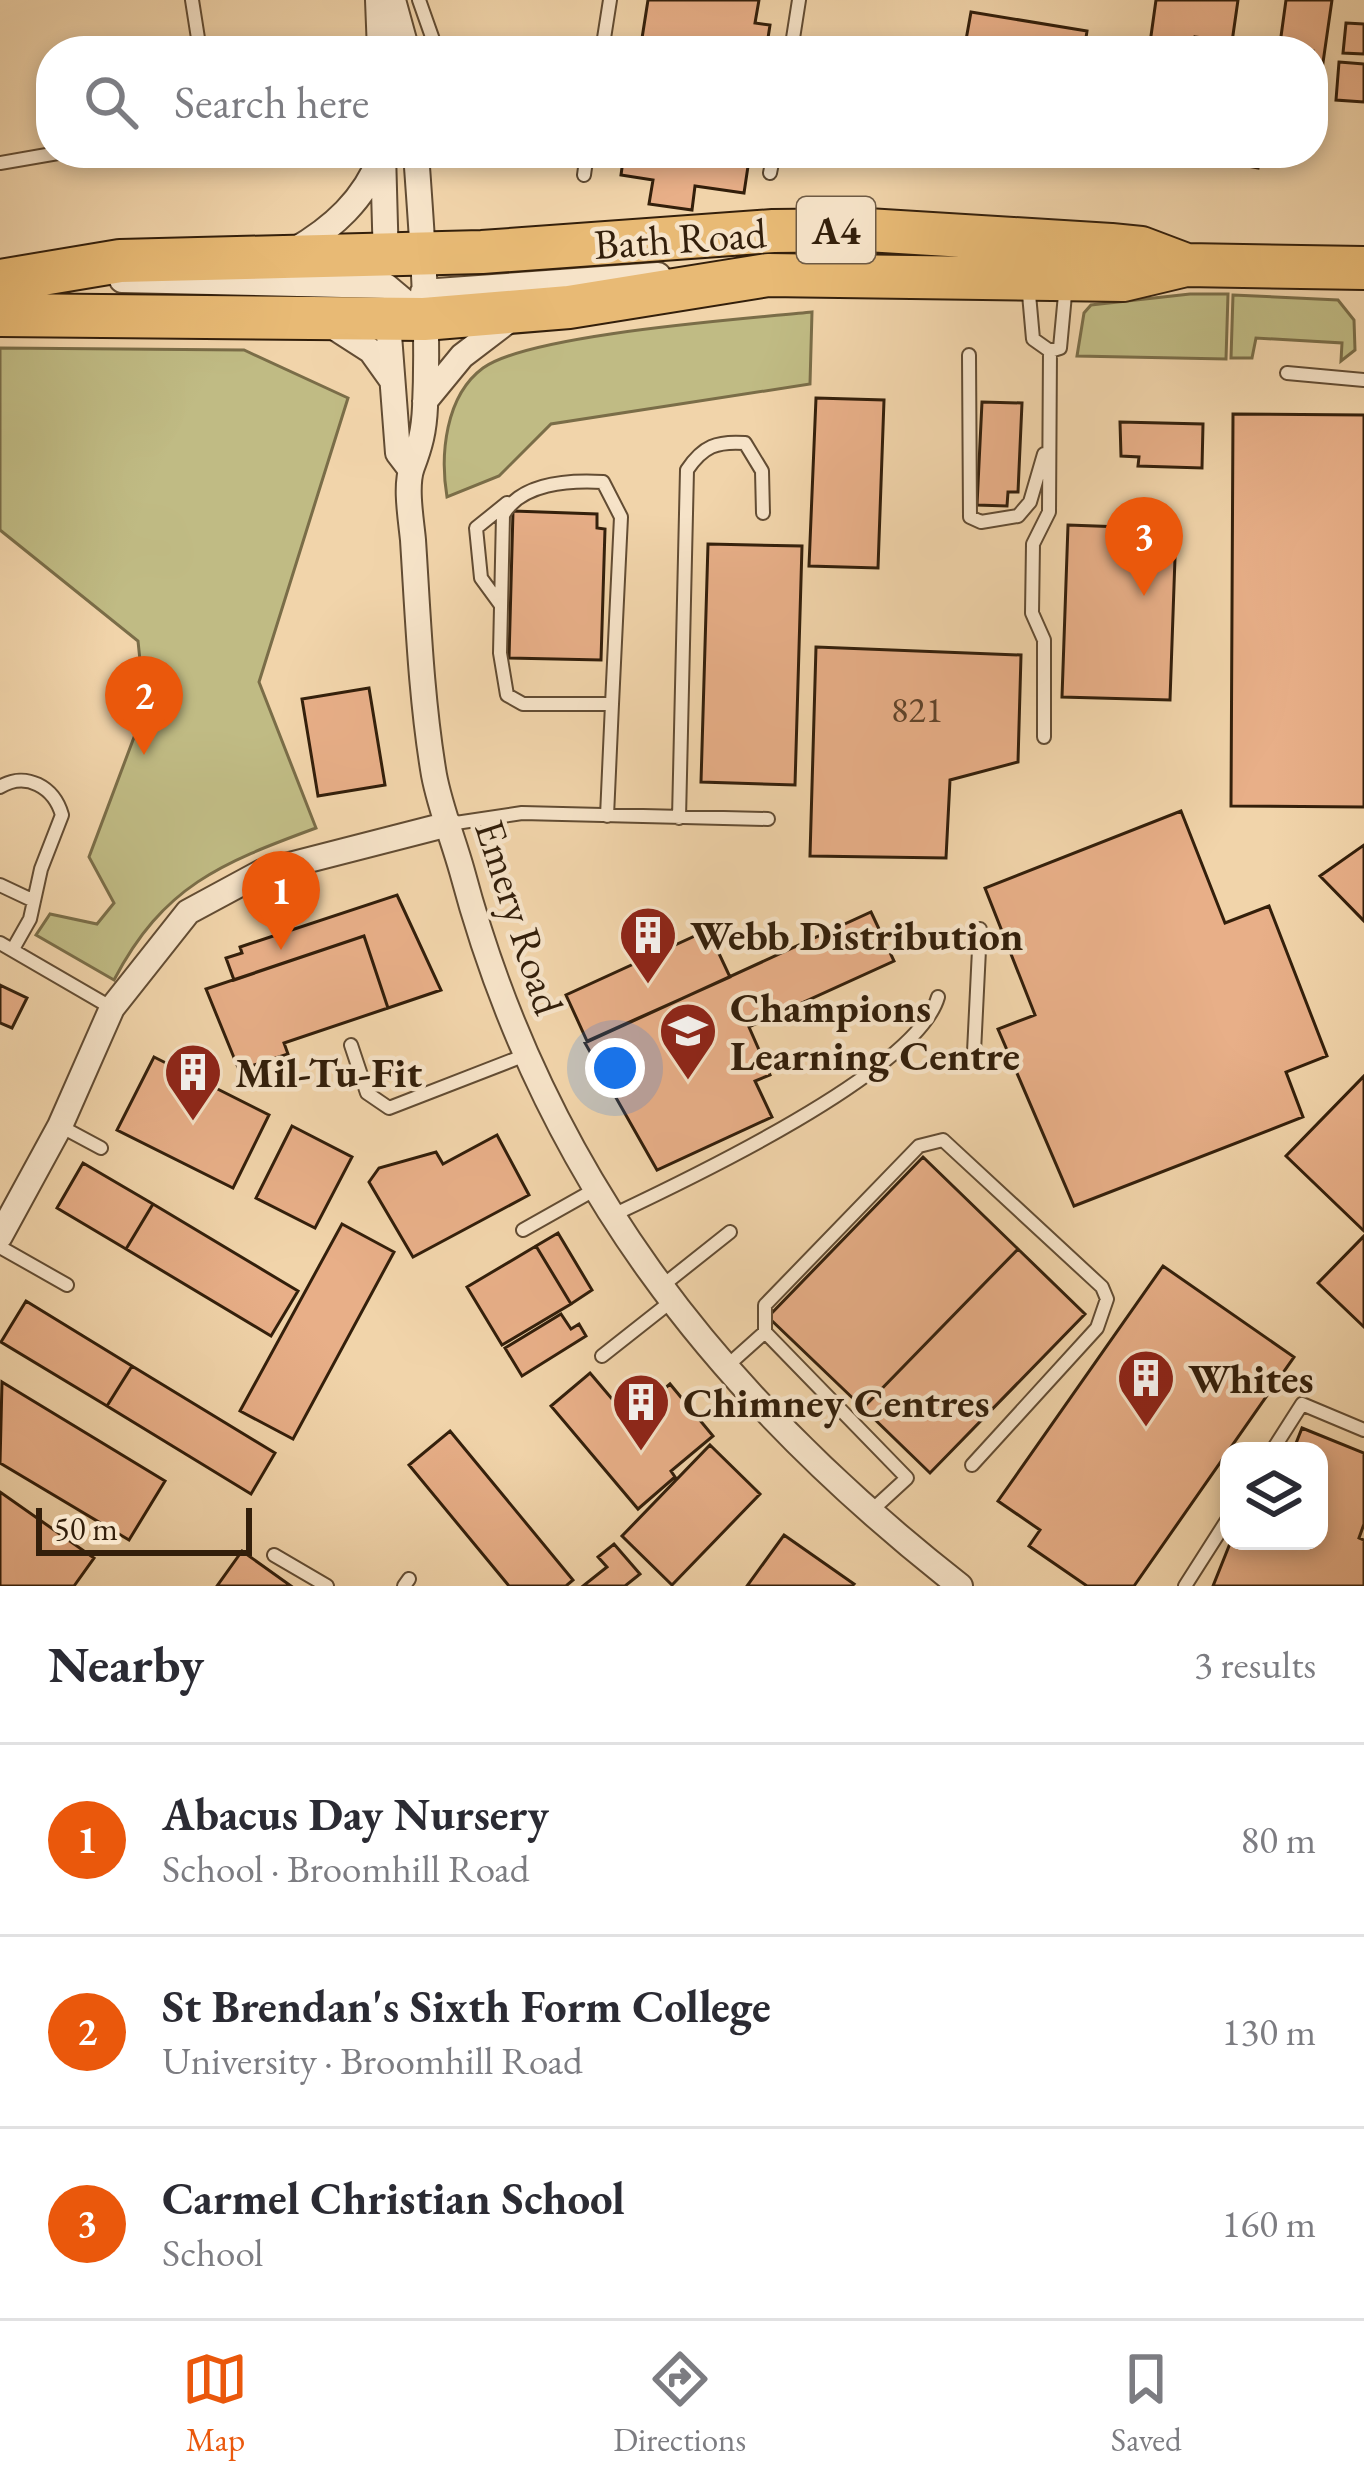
<!DOCTYPE html>
<html lang="en">
<head>
<meta charset="utf-8">
<style>
	body { margin:0; font-family:"EB Garamond",serif; background:#f2f2f3; color:#2b2b33 }
	.controls { position:absolute; right:36px; bottom:36px; display:grid; overflow:hidden; border-radius:24px; box-shadow:0 6px 18px #0003 }
	.controls button { width:108px; height:108px; display:grid; place-items:center; padding:0; border:0; border-bottom:3px solid #e1e1e2; background:#fff; color:#2b2b33; font:60px sans-serif }
	.scale { position:absolute; left:36px; bottom:30px; width:216px; box-sizing:border-box; padding-left:12px; border:6px solid #331f0b; border-top:0; font-size:33px; line-height:42px; white-space:nowrap; color:#331f0b; -webkit-text-stroke:9px #f6e3c8; paint-order:stroke }
	.you { position:absolute; left:615px; top:1068px; width:42px; height:42px; margin:-30px; border:9px solid #fff; border-radius:50%; background:#1a73e8; box-shadow:0 0 0 18px #1a73e833 }
	.badge { display:grid; place-items:center; width:78px; height:78px; border-radius:50%; background:#ea580c; color:#fff; font-size:39px; font-weight:700 }
	.pin { position:absolute; translate:-50% -99px; filter:drop-shadow(0 3px 6px #0008) }
	.pin::after { content:''; position:absolute; top:63px; width:42px; height:36px; background:inherit; clip-path:polygon(0 0,100% 0,50% 100%) }
	.list { margin:0; padding:0; list-style:none }
	h2 { display:flex; justify-content:space-between; align-items:center; height:156px; margin:0; padding:0 48px; font-size:51px }
	h2 small { font-size:39px; font-weight:400; color:#7c7c81 }
	.list li { display:grid; grid-template-columns:78px 1fr auto; gap:36px; align-items:center; box-sizing:border-box; height:192px; padding:0 48px; border-top:3px solid #e1e1e2 }
	.list b { display:block; font-size:45px; white-space:nowrap }
	.list p { margin:0; font-size:39px; white-space:nowrap; color:#7c7c81 }
	.list em { font-size:39px; font-style:normal; color:#7c7c81 }
	.icon { flex:none; width:66px; height:66px; fill:none; stroke:currentColor; stroke-width:2; stroke-linecap:round; stroke-linejoin:round }
	.map { position:relative; flex:none; width:1364px; height:1586px; overflow:hidden }
	.search { position:absolute; background:#fff; box-shadow:0 6px 18px #0003; left:36px; right:36px; top:36px; height:132px; display:flex; align-items:center; gap:30px; box-sizing:border-box; padding:0 42px; border-radius:48px; color:#7c7c81; font-size:45px }
	.sheet { height:732px; background:#fff }
	nav { display:flex; justify-content:space-around; align-items:center; box-sizing:border-box; height:168px; border-top:3px solid #e1e1e2; background:#fff; font-size:33px; color:#7c7c81 }
	nav a { display:grid; justify-items:center; gap:6px }
	nav .on { color:#ea580c }
	.map>svg:first-child { display:block }
	.green { fill:#c0bb84; stroke:#7a6d48; stroke-width:3 }
	.building { fill:#e8af88; stroke:#331f0b; stroke-width:3 }
	.lines { fill:none; stroke-linecap:round; stroke-linejoin:round }
	.lane-casing { stroke:#624c33; stroke-width:16 }
	.street-casing { stroke:#624c33; stroke-width:28 }
	.highway-casing { stroke:#331f0b; stroke-width:46 }
	.lane { stroke:#f6e3c8; stroke-width:12 }
	.street { stroke:#f6e3c8; stroke-width:24 }
	.highway { stroke:#e8ba75; stroke-width:42 }
	.labels { text-anchor:middle; stroke-width:9; stroke-linejoin:round; paint-order:stroke }
	.number-label { font-size:36px; fill:#60432a }
	.shield { fill:#f6e3c8; stroke:#6e5a44; stroke-width:3 }
	.shield-label { font-size:39px; font-weight:bold; fill:#331f0b }
	.street-label { font-size:42px; fill:#331f0b; stroke:#f6e3c8 }
	.poi-label { font-size:42px; font-weight:bold; fill:#331f0b; stroke:#f6e3c8; text-anchor:start }
</style>
</head>
<body>
<div class="map">
<svg width="1364" height="1586" viewBox="0 0 1364 1586">
	<rect width="100%" height="100%" fill="#f1d4aa"/>
	<filter id="stains"><feTurbulence type="fractalNoise" baseFrequency=".00167" numOctaves="4"/><feColorMatrix values="0 0 0 0 .2 0 0 0 0 .09 0 0 0 0 .02 0 0 0 .5 -.17"/></filter>
	<radialGradient id="worn" r=".72"><stop offset=".6" stop-color="#630" stop-opacity="0"/><stop offset="1" stop-color="#630" stop-opacity=".3"/></radialGradient>
	<!-- green -->
	<path class="green" d="M1190,294H1228L1226,359L1077,356L1084,313L1091,305Z
		M1233,295L1338,300L1354,320L1355,350L1341,361L1342,343L1256,338L1252,358H1231Z
		M812,312L810,384L551,424L499,476L447,497C440,455 445,396 483,368C530,334 744,319 812,312Z
		M0,348L244,350L348,398L259,682L316,828C221,863 163,886 114,980L36,935L50,914L97,924L114,903L89,857L145,708L138,641L0,530Z"/>
	<!-- building -->
	<path class="building" d="M648,0H759L755,23L770,25L766,51H640Z
		M1156,0H1238L1232,42L1195,37L1193,49L1150,43Z
		M1286,0H1332L1313,132V51H1279Z
		M971,12L1087,31L1084,51H964Z
		M1346,23L1364,24V54L1343,53Z
		M1195,37L1275,48L1274,51H1193Z
		M1339,62L1364,64V102L1336,100Z
		M624,153H750L744,193L695,186L692,210L649,204L653,180L621,175Z
		M991,153H1068L1066,165Z
		M1179,153H1260L1258,168Z
		M816,398L884,400L878,568L809,566Z
		M982,402L1022,403L1018,492H1008L1007,506L977,505Z
		M1233,414L1364,415V807L1231,806Z
		M1120,422L1203,424L1202,468L1138,466L1139,457L1121,456Z
		M513,511L597,514V528L605,529L601,660L509,658Z
		M1068,525L1176,529L1170,700L1062,697Z
		M708,544L802,546L795,785L701,782Z
		M816,647L1021,655L1018,762L950,780L946,858L810,856Z
		M369,688L385,785L318,796L302,699Z
		M1181,811L1225,923L1269,906L1327,1056L1286,1072L1303,1117L1074,1206L998,1029L1035,1015L985,888Z
		M1364,845V921L1320,876Z
		M397,895L441,990L388,1008L364,936L234,980L226,958L242,953L240,947Z
		M871,912L894,961L749,1027L770,1075L755,1081L772,1117L657,1170L585,1043Z
		M708,930L730,977L587,1041L566,995Z
		M364,936L388,1008L284,1043L288,1054L239,1070L206,989Z
		M0,985L27,998L12,1028L0,1023Z
		M154,1057L269,1115L233,1188L117,1130Z
		M1364,1076V1231L1286,1156Z
		M292,1126L352,1157L315,1228L256,1198Z
		M497,1135L529,1195L413,1257L369,1182L379,1168L436,1152L443,1164Z
		M923,1157L1018,1249L863,1408L768,1317Z
		M83,1163L153,1204L126,1249L57,1208Z
		M153,1204L298,1291L271,1336L126,1249Z
		M342,1224L394,1252L293,1439L240,1411Z
		M558,1233L592,1290L571,1304L536,1246Z
		M1364,1236V1327L1318,1283Z
		M536,1246L571,1304L502,1345L467,1287Z
		M1018,1249L1085,1314L930,1473L863,1408Z
		M1163,1266L1294,1357L1134,1586H1087L1029,1546L1040,1530L998,1501Z
		M26,1301L132,1366L107,1406L1,1342Z
		M561,1314L571,1329L579,1324L586,1336L522,1376L505,1348Z
		M132,1366L275,1453L251,1494L107,1406Z
		M590,1373L629,1419L670,1384L713,1436L671,1471L675,1477L638,1509L551,1406Z
		M2,1382L165,1481L129,1540L0,1463Z
		M1302,1428L1364,1453V1524L1359,1538L1364,1540V1586H1213L1231,1541H1319V1451H1293Z
		M450,1431L573,1580L566,1586H509L409,1465Z
		M710,1445L760,1494L672,1585L622,1536Z
		M0,1492L94,1558L74,1586H0Z
		M784,1535L854,1584L852,1586H747Z
		M614,1544L640,1574L625,1586H583L607,1567L598,1557Z
		M242,1551L291,1586H217Z"/>
	<g class="lines">
		<!-- lane casing -->
		<g class="lane-casing">
			<path id="lane" d="M192,0L200,51
				M419,0L437,51
				M602,51L610,0
				M791,51L799,0
				M0,163L58,153
				M770,173L774,153
				M584,175L587,153
				M1028,283L1033,339L1050,351
				M969,355L970,517L981,522L1018,516L1030,502L1044,454
				M1287,373L1364,380
				M603,482L621,517L612,704H523L507,695L500,653L503,515C521,483 569,480 603,482Z
				M500,604L481,578L476,528L507,503
				M1044,737V640L1032,613L1033,544L1049,512L1050,351L1060,348L1066,284
				M0,787C26,771 54,787 62,815L41,869L30,919L13,949
				M607,816L612,704
				M679,818L687,470C703,446 717,441 745,443L762,471L763,513
				M449,824L522,813L768,819
				M0,885L34,901
				M0,943L112,1008
				M351,1045L367,1093L389,1108L523,1056
				M974,1052L980,929
				M60,1126L101,1148
				M613,1215C685,1181 917,1072 938,997
				M523,1230L594,1190
				M0,1247L67,1285
				M662,1286L730,1232
				M765,1332V1305L919,1146L943,1140L1102,1287L1107,1299L1097,1328L972,1465
				M602,1356L673,1300
				M727,1366L765,1332L907,1478L871,1511
				M1272,1451L1302,1404L1364,1430
				M274,1555L327,1586
				M404,1586L409,1579
				M1185,1586L1229,1517"/>
		</g>
		<!-- street casing -->
		<g class="street-casing">
			<path id="street" d="M378,0L380,51
				M393,0L407,51
				M383,153L386,262
				M416,153C422,237 429,323 425,407C424,431 420,446 412,467C405,486 411,519 413,540C418,617 421,698 434,775C440,807 453,839 462,871C542,1173 716,1395 960,1586
				M293,251C333,228 364,200 381,156
				M122,280L386,286L424,318
				M423,292L658,275
				M387,309L398,453L411,470
				M329,324L371,351L391,379
				M425,401L462,356L512,318
				M0,1236L60,1126L112,1008L188,912L262,872L449,824"/>
		</g>
		<!-- highway casing -->
		<g class="highway-casing">
			<path id="highway" d="M0,281L120,261L482,252L773,231L867,230L1111,245L1141,248L1186,265
				M0,315L424,319L569,307L768,275L1123,280L1186,265L1364,268"/>
		</g>
		<!-- lane -->
		<use href="#lane" class="lane"/>
		<!-- street -->
		<use href="#street" class="street"/>
		<!-- highway -->
		<use href="#highway" class="highway"/>
	</g>
	<!-- icons -->
	<defs>
		<g id="building-pin" transform="scale(3)"><path d="M0 17L-7.5 6A9.5 9.5 0 1 1 7.5 6Z" fill="#8f2418" stroke="#f6e3c8"/><path d="M-4-6H4V6H1V3H-1V6H-4ZM-2.5-4.3h1.7v1.8h-1.7ZM.8-4.3h1.7v1.8H.8ZM-2.5-1h1.7V.8h-1.7ZM.8-1h1.7V.8H.8Z" fill="#fff"/></g>
		<g id="university-pin" transform="scale(3)"><path d="M0 17L-7.5 6A9.5 9.5 0 1 1 7.5 6Z" fill="#8f2418" stroke="#f6e3c8"/><path d="M0-5L7-2L0 1L-7-2ZM-4 1L0 2.5L4 1V4Q0 6-4 4Z" fill="#fff"/></g>
	</defs>
	<g fill-rule="evenodd">
		<use href="#building-pin" x="648" y="935"/>
		<use href="#university-pin" x="688" y="1031"/>
		<use href="#building-pin" x="193" y="1072"/>
		<use href="#building-pin" x="1146" y="1378"/>
		<use href="#building-pin" x="641" y="1402"/>
	</g>
	<g class="labels">
		<!-- number labels -->
		<g class="number-label">
			<text x="917" y="722">821</text>
		</g>
		<!-- shield labels -->
		<rect class="shield" x="797" y="197" width="78" height="66" rx="9"/>
		<g class="shield-label">
			<text x="836" y="244">A4</text>
		</g>
		<!-- street labels -->
		<g class="street-label">
			<text transform="translate(680 238) rotate(-4)" y="15">Bath Road</text>
			<text transform="translate(520 917) rotate(72)" y="15">Emery Road</text>
		</g>
		<!-- poi labels -->
		<g class="poi-label">
			<text x="690" y="950">Webb Distribution</text>
			<text x="730" y="1022">Champions<tspan x="730" dy="48">Learning Centre</tspan></text>
			<text x="235" y="1087">Mil-Tu-Fit</text>
			<text x="1188" y="1393">Whites</text>
			<text x="683" y="1417">Chimney Centres</text>
		</g>
	</g>
	<rect width="100%" height="100%" filter="url(#stains)"/>
	<rect width="100%" height="100%" fill="url(#worn)"/>
</svg>
<div class="controls">
<button><svg class="icon" aria-label="layers" viewBox="0 0 24 24"><path d="M12 4l9 5-9 5-9-5zM3 14l9 5 9-5"/></svg></button>
</div>
<div class="scale">50 m</div>
<div class="you"></div>
<div class="pin badge" style="left:281px;top:950px">1</div>
<div class="pin badge" style="left:144px;top:755px">2</div>
<div class="pin badge" style="left:1144px;top:596px">3</div>
<div class="search"><svg class="icon" aria-label="search" viewBox="0 0 24 24"><circle cx="10" cy="10" r="6"/><path d="M15 15l6 6"/></svg>Search here</div>
</div>
<section class="sheet">
<h2>Nearby<small>3 results</small></h2>
<ul class="list">
<li><span class="badge">1</span><div><b>Abacus Day Nursery</b><p>School · Broomhill Road</p></div><em>80 m</em></li>
<li><span class="badge">2</span><div><b>St Brendan's Sixth Form College</b><p>University · Broomhill Road</p></div><em>130 m</em></li>
<li><span class="badge">3</span><div><b>Carmel Christian School</b><p>School</p></div><em>160 m</em></li>
</ul>
</section>
<nav>
<a class="on"><svg class="icon" aria-label="map" viewBox="0 0 24 24"><path d="M3 6l6-2 6 2 6-2v14l-6 2-6-2-6 2zM9 4v14M15 6v14"/></svg>Map</a>
<a><svg class="icon" aria-label="directions" viewBox="0 0 24 24"><path d="M12 3l9 9-9 9-9-9zM9 14v-3h6M13 9l2 2-2 2"/></svg>Directions</a>
<a><svg class="icon" aria-label="saved" viewBox="0 0 24 24"><path d="M7 4h10v16l-5-4-5 4z"/></svg>Saved</a>
</nav>
</body>
</html>
